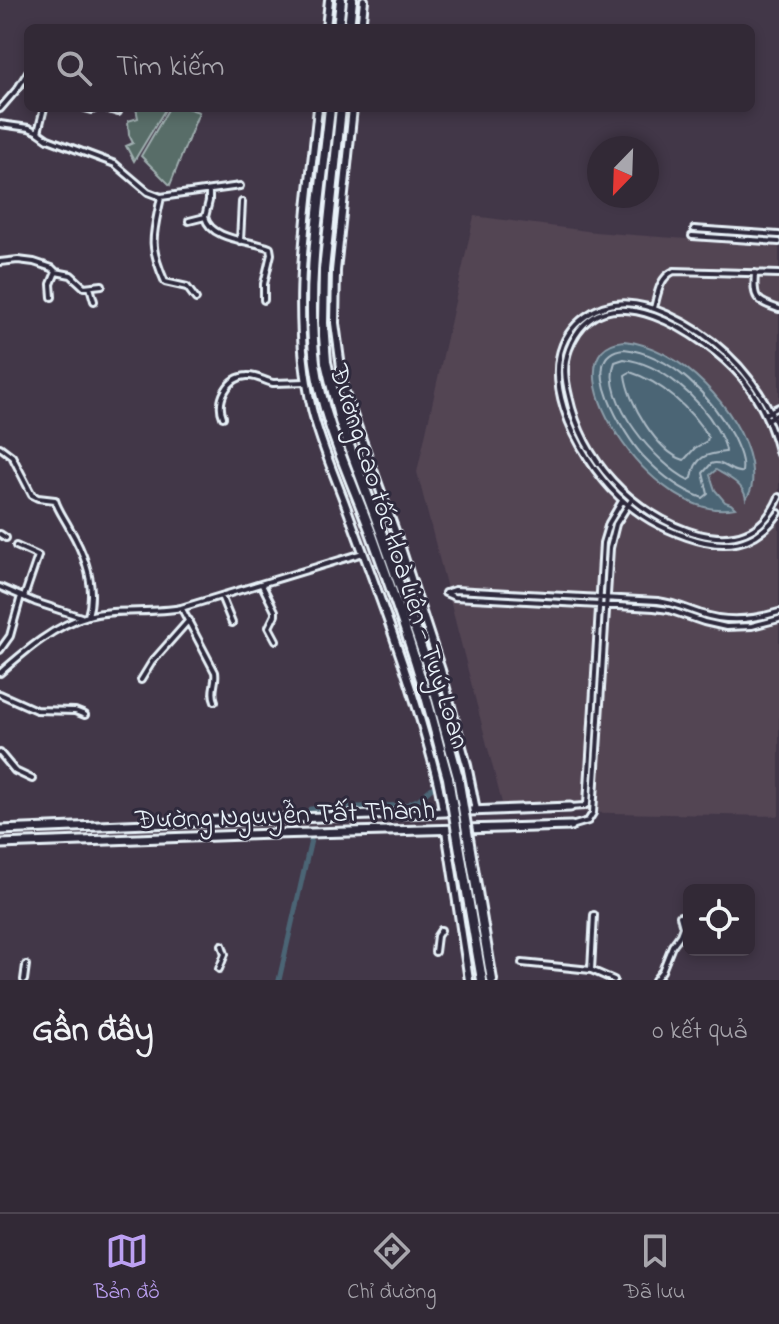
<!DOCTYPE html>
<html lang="vi">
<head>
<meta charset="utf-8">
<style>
	body { margin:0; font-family:"Indie Flower",sans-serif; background:#3a313e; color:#f1f3f6 }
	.controls { position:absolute; right:24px; bottom:24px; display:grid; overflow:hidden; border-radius:12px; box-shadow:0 4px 12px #0003 }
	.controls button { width:72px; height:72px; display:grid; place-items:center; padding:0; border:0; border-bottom:2px solid #4d4551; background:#322936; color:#f1f3f6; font:40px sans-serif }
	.compass { position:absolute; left:587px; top:136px; width:72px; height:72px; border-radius:50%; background:#322936; box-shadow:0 4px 12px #0003; rotate:203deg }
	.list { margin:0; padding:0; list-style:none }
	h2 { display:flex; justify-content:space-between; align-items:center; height:104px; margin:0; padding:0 32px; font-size:34px }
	h2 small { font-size:26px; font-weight:400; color:#a8a6ad }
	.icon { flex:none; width:44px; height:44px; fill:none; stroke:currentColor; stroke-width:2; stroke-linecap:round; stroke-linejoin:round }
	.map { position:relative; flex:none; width:779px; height:980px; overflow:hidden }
	.search { position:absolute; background:#322936; box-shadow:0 4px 12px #0003; left:24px; right:24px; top:24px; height:88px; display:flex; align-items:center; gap:20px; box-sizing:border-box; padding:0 28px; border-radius:12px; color:#a8a6ad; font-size:30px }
	.sheet { height:232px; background:#322936 }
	nav { display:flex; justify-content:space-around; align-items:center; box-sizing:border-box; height:112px; border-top:2px solid #4d4551; background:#322936; font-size:22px; color:#a8a6ad }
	nav a { display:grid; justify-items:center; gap:4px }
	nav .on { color:#bca0f2 }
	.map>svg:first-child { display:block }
	.built { fill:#524453 }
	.green { fill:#586d68; stroke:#a0afb0; stroke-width:2 }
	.water { fill:#4c6575; stroke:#8a9da9; stroke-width:2 }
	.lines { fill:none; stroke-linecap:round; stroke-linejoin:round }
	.shore { stroke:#aab9c4; stroke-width:2 }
	.canal { stroke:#4c6575; stroke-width:5 }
	.street-casing { stroke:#e8f1f8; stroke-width:10 }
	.secondary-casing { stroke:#e8f1f8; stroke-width:12 }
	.primary-casing { stroke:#e8f1f8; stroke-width:13 }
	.highway-casing { stroke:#e8f1f8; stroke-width:14 }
	.street { stroke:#2f2a3d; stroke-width:4 }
	.secondary { stroke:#2f2a3d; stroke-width:6 }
	.primary { stroke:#2f2a3d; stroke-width:7 }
	.highway { stroke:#2f2a3d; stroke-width:8 }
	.highway-bridge-casing { stroke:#e8f1f8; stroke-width:14; stroke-linecap:butt }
	.highway-bridge { stroke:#2f2a3d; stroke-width:8 }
	.labels { text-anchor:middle; stroke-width:6; stroke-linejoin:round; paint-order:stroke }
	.street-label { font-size:28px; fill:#e8f1f8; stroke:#2f2a3d }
</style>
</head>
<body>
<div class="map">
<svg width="779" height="980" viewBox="0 0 779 980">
	<rect width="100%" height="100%" fill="#423748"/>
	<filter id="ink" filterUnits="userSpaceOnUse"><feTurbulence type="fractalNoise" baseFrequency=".0125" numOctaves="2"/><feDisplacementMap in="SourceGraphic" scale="16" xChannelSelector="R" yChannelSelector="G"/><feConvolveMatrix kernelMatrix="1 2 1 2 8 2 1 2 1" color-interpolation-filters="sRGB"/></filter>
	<g filter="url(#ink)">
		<!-- built -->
		<path class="built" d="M474,216L595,232L779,246V816L504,811L417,472Z"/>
		<!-- green -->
		<path class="green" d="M136,108H166L134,161L126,146L133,143L129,135L128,121L138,118Z
			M169,108H187L199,112L170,185L141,156Z"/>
		<!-- water -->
		<path class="water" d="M624,341C679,346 741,410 751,463C753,476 754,488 746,499C744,484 728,477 716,470L710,475L715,490L725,502L731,504L735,508C650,526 542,349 624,341Z"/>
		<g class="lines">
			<!-- shore -->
			<path class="shore" d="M624,349C671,354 712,397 733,437C738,448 744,460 742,472C731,474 723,459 711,464L703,473L708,494L703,498C680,490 660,474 643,456C626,438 573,354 624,349Z
				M624,359C662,364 698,397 717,429C721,437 726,444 726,452C708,454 695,455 692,478L689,480C657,465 600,399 615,362Z
				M630,372C662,382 691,409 708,437L707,441L695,448L684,460C657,452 628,402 625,375Z"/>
			<!-- canal -->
			<path class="canal" d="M310,813V809L406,805L419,799L432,788
				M279,980L311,840"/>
			<!-- street casing -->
			<g class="street-casing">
				<path id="street" d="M85,108L92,110L96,108
					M105,108L118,112
					M0,109L18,88L28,72
					M0,124L29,128L38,132L48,139L115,164L148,192L161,197L240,186
					M38,132L44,108
					M161,197C153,236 148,244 165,282L187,287L196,299
					M205,217L209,201V192
					M189,221L205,217C211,241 251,240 270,248L271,254L264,284V300
					M694,229L779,235
					M692,236L779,242
					M240,241L242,202
					M0,262L18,260L34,262L52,268L56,272L71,275L84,287L102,285
					M755,273C753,298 755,301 779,309
					M90,287L94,301
					M52,297L51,284L56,272
					M654,308C658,293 659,278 674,271L779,274
					M765,414L779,407
					M223,417C216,400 228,377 247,376C256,375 264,381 273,383L307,382
					M767,419L779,414
					M779,430C757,377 720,338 667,314C640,302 612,297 586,316C524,360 578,458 619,497C638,515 663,529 687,537C724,550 755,547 779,513
					M0,447L12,456L32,495L38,498L55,500C58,510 65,519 70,529C85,555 97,586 88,616
					M779,454C772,426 760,400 742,378C706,336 601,265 569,349C563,365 565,380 569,396C576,428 591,457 613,481C652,524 747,574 779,497
					M0,534L6,538
					M16,546L38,556L24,597
					M262,585L275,611V615L269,627L276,640
					M0,587L35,602L81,617
					M445,593L454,597L654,608L669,610L704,622L726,627L752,626L779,619
					M446,593L455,590L658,601C674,603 687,609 702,614C728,623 753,620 779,612
					M221,596L232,623
					M182,609L215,672C217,683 210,690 215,701
					M0,650L10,636L21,596
					M0,673C25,651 55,625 88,616C116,608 151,614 181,608L363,553
					M141,680L152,662L189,620
					M0,694L36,710L75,711L85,715
					M0,753L15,771L32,779
					M570,807L584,806L587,804L603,543L609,523L622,501
					M571,826L588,821L593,813L610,548L616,524L632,499
					M435,952L437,936L441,930
					M522,963L591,970L614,980
					M219,969L225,954L222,945
					M591,970L594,915
					M24,980L26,965
					M655,980L662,971L672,946L680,935L683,927L680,916"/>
			</g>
			<!-- secondary casing -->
			<g class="secondary-casing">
				<path id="secondary" d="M326,28L329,0
					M361,28L364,0
					M318,108C308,208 289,310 312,409C320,442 334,474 346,506C374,582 403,657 425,735C432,760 440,785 443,811
					M353,108L336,271L335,323L344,390L398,539L441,670L467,765L476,810
					M446,830L469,980"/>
			</g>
			<!-- primary casing -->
			<g class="primary-casing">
				<path id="primary" d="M0,830C190,824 380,813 570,807
					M0,844L273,834L571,826"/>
			</g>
			<!-- highway casing -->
			<g class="highway-casing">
				<path id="highway" d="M338,28L341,0
					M349,28L352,0
					M330,108C322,188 305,282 315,362C323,422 351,478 372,535C388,580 405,626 419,673C430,707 438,743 448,778
					M341,108L324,270L323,323L326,362L340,421L381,532L429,670L458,777
					M471,856L492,980
					M461,857L482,980"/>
			</g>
			<!-- street -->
			<use href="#street" class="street"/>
			<!-- secondary -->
			<use href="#secondary" class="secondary"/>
			<!-- primary -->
			<use href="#primary" class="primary"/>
			<!-- highway -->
			<use href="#highway" class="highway"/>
			<!-- highway-bridge casing -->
			<g class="highway-bridge-casing">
				<path id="highway-bridge" d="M458,777L471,856
					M448,778L461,857"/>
			</g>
			<!-- highway-bridge -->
			<use href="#highway-bridge" class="highway-bridge"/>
		</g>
	</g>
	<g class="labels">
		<!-- street labels -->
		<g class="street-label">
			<text transform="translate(401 556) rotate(72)" y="10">Đường cao tốc Hoà Liên - Tuý Loan</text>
			<text transform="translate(285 813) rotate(-2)" y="10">Đường Nguyễn Tất Thành</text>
		</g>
	</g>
</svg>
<div class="controls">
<button><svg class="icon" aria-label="locate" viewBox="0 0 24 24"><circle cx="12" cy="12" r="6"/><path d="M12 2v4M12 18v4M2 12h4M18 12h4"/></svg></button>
</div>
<svg class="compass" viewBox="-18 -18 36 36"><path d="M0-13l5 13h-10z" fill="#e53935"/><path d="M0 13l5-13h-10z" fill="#a8a6ad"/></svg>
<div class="search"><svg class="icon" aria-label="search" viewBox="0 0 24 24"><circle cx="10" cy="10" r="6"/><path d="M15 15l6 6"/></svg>Tìm kiếm</div>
</div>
<section class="sheet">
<h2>Gần đây<small>0 kết quả</small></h2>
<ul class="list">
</ul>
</section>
<nav>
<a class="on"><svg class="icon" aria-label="map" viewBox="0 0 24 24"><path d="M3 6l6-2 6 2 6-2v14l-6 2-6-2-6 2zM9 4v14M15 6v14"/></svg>Bản đồ</a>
<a><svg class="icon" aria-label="directions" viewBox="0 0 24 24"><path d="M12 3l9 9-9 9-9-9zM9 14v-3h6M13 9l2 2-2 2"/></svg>Chỉ đường</a>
<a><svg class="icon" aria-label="saved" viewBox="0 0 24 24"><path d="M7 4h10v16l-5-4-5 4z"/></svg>Đã lưu</a>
</nav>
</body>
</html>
